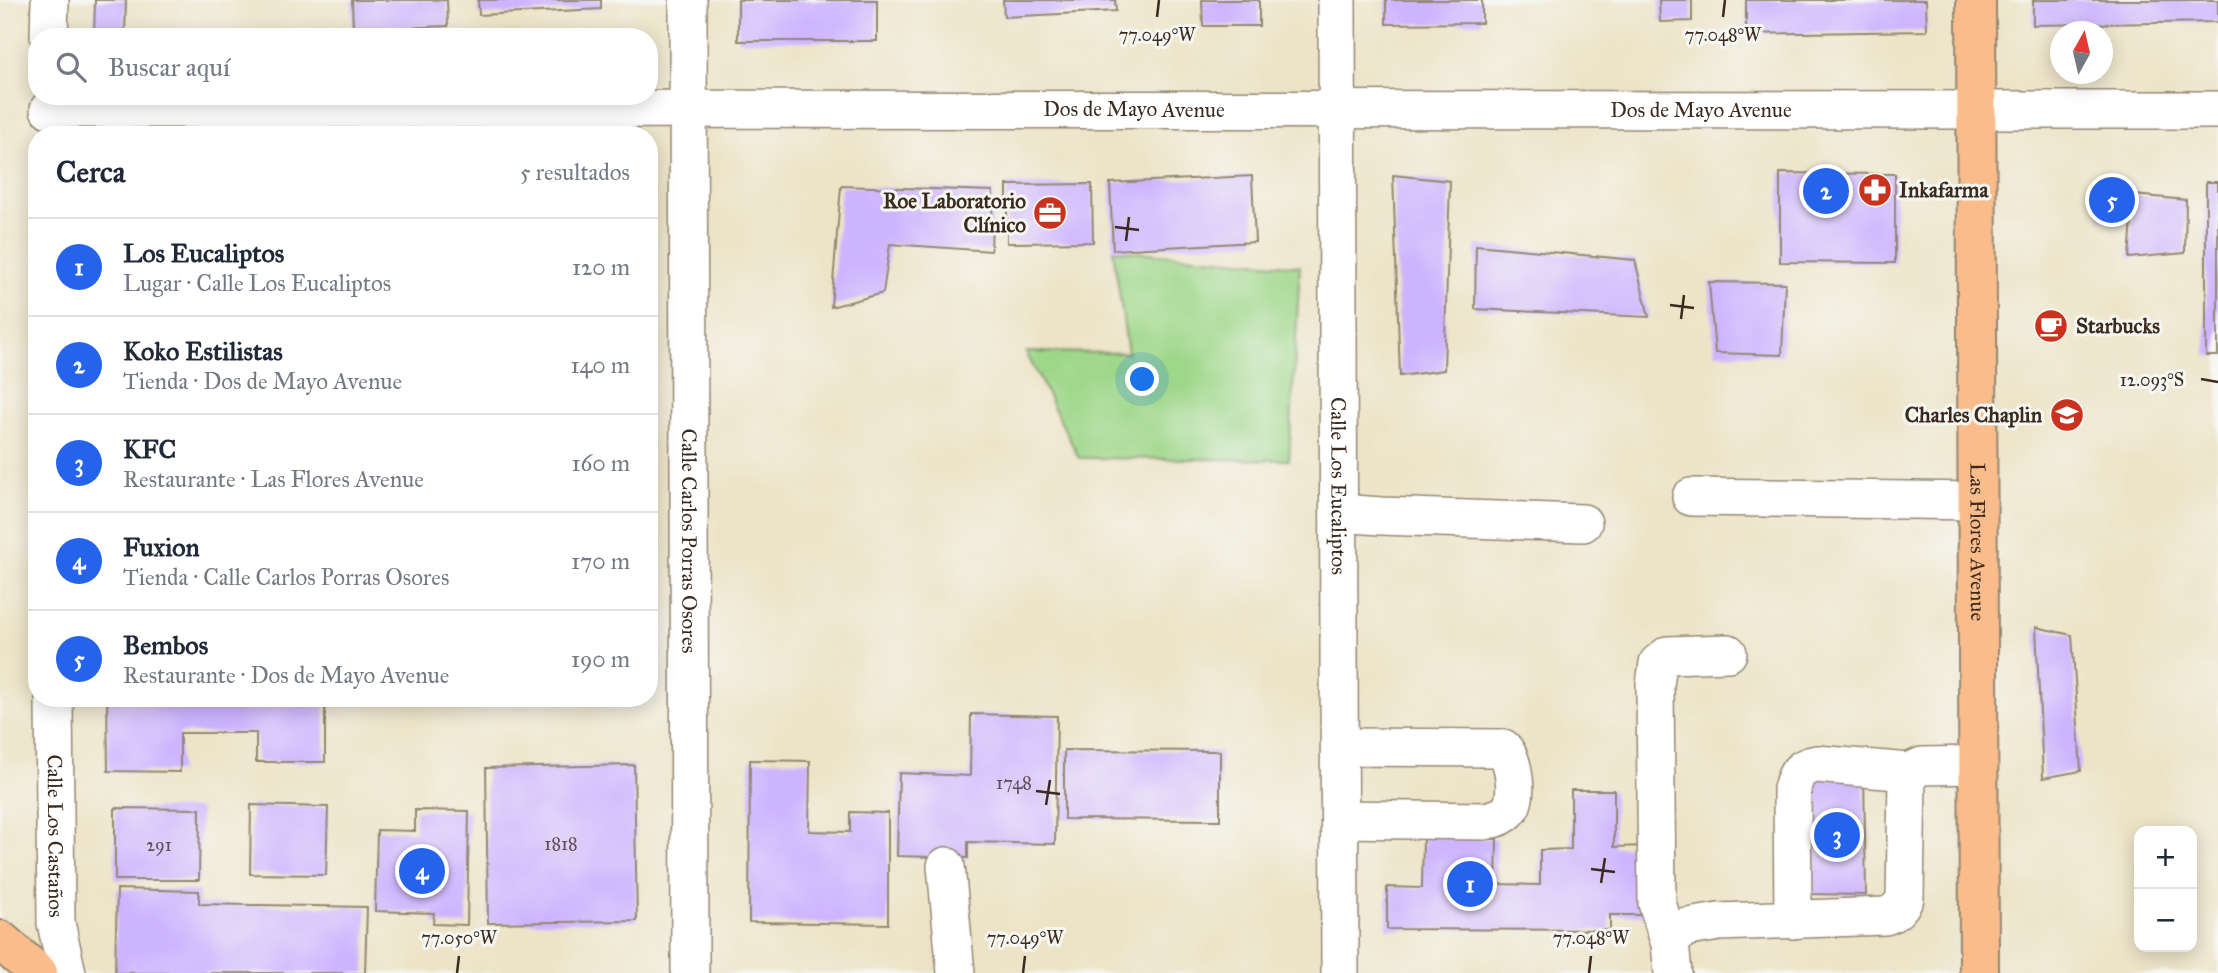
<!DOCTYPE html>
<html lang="es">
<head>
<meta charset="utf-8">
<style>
	body { margin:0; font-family:"IM FELL Great Primer",serif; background:#f2f2f3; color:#1f2937 }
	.controls { position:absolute; right:21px; bottom:21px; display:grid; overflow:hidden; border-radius:14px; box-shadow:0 4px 18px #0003 }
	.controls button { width:63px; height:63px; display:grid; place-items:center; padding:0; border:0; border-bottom:2px solid #e0e1e3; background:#fff; color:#1f2937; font:35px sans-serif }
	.compass { position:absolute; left:2050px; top:21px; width:63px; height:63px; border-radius:50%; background:#fff; box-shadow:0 4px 18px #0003; rotate:8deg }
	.you { position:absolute; left:1143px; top:380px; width:24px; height:24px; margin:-18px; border:5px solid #fff; border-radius:50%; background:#1a73e8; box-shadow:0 0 0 10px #1a73e833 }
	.badge { display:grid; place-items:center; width:46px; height:46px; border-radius:50%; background:#2563eb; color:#fff; font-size:23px; font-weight:700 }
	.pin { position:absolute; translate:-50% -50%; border:4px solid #fff; box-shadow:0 2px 7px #0006 }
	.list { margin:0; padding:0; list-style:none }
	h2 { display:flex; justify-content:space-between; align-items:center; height:91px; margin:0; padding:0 28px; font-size:30px }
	h2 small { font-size:23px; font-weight:400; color:#747a83 }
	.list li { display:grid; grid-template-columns:46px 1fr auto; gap:21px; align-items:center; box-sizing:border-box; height:98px; padding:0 28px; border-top:2px solid #e0e1e3 }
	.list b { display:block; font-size:26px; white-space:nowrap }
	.list p { margin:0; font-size:23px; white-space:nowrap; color:#747a83 }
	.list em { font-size:23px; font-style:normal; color:#747a83 }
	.icon { flex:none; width:38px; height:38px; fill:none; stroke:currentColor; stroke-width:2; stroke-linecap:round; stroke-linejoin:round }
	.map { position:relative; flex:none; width:2218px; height:973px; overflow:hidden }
	.search { position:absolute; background:#fff; box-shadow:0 4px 18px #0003; left:28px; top:28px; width:630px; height:77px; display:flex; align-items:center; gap:18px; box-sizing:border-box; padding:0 24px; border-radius:28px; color:#747a83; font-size:26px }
	.panel { position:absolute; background:#fff; box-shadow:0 4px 18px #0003; left:28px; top:126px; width:630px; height:581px; border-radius:28px }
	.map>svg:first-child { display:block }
	.green { fill:#9ed789; stroke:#6c8054; stroke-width:2 }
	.building { fill:#cdb4ff }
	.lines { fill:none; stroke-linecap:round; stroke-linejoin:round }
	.minor-casing { stroke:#948773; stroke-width:40 }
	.major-casing { stroke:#948773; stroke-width:42 }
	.minor { stroke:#fff; stroke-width:37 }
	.major { stroke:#f9bc8a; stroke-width:38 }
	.ticks { fill:none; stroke:#3b2a1e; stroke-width:2.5 }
	.labels { text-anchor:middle; stroke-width:6; stroke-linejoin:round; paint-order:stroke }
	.number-label { font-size:18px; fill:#604c56 }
	.street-label { font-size:21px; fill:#3b2a1e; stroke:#f6f6f2 }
	.poi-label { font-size:21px; font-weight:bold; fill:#3b2a1e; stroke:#f6f6f2; text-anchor:start }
	.ticks-label { font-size:18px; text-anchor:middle; fill:#3b2a1e; stroke:#f6f6f2; stroke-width:6; stroke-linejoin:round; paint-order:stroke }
</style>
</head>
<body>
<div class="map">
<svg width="2218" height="973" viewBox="0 0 2218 973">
	<rect width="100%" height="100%" fill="#f6f6f2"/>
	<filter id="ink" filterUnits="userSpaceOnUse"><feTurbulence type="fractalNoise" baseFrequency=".0143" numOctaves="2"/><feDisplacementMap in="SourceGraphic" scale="14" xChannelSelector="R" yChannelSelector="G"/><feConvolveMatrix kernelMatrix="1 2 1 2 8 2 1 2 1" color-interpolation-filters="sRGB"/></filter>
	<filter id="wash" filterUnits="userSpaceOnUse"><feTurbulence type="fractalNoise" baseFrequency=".00686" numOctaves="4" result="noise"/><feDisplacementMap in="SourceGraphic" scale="28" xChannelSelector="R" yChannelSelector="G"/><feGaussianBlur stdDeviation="1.57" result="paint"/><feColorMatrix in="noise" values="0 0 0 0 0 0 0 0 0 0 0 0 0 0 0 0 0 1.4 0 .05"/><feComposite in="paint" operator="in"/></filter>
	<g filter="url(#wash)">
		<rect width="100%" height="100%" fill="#ede4c8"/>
		<!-- green -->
		<path class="green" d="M1113,250L1300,266L1289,460L1079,458L1026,352L1128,353Z"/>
		<g id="blocks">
			<!-- building -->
			<path class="building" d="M95,0H126L125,37H94Z
				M352,0H447L448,26L353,30Z
				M478,0H601V9L479,15Z
				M738,0H877V41H738Z
				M1003,0H1115L1116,11L1004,17Z
				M1202,0H1259V26H1203Z
				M1386,0H1482V23L1386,24Z
				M1659,0H1692V21L1660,22Z
				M1746,0H1926L1927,31L1746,34Z
				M2033,0H2218V22L2033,25Z
				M1780,173L1895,174V263L1780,262Z
				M1393,175L1450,181L1444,370L1400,376Z
				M1252,176L1255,242L1113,250L1110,183Z
				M2100,181H2123L2124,219H2100Z
				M2206,182H2218V356H2206Z
				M1092,184L1093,242L1007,243V185Z
				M841,186L993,191L991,251L890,244L883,293L831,307Z
				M2134,195L2186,200L2185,253L2129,258Z
				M1476,245L1635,260L1649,317L1475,309Z
				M1709,282L1785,283L1782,355L1715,353Z
				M2036,627L2072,635L2081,771L2043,778Z
				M107,698H325V762H256V733H180V772L108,771Z
				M971,714L1057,716L1055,844L968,842V858L897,856L899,773L970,776Z
				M1064,750L1220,751V820L1064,819Z
				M750,760L810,761L809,831L850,832V812L888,813V924L749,922Z
				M634,765L637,921L488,923L486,768Z
				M1810,774L1864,775L1866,895L1808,894Z
				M1571,790H1614V847L1647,846V915H1610V930L1387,929V887L1422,888L1423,837L1497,839L1496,884L1540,885V850L1571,849Z
				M251,805L328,807L326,875L250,874Z
				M115,808L200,809L199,880H115Z
				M415,810L469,811L467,925L433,924L434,913L375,911L377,830L415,831Z
				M117,889L199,891V904L367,907L365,973H115Z"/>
		</g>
	</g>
	<g filter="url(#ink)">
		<use href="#blocks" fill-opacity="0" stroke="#948773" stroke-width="2"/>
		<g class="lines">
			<!-- minor casing -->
			<g class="minor-casing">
				<g id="minor">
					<path id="s1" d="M688,0L690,973"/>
					<path id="s2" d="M1337,0L1340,973"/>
					<path d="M49,37L50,0"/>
					<path id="s3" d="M49,109L2218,110"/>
					<path d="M1691,497L1978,501"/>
					<path d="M1339,513L1381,516L1583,523"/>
					<path id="s4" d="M54,698L56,923L67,973"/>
					<path d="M1340,747L1503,748C1514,759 1519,796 1510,809C1504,817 1494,819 1484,821L1340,819"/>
					<path d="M946,866L956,973"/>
					<path d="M1793,920L1792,789C1796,772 1800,767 1817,764L1909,772"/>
					<path d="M1670,944L1657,903L1655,685L1658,663L1668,655L1728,653"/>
					<path d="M1673,973L1670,944L1682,928L1719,922L1885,916C1895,913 1900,908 1905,898L1907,779L1909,772L1922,766L1979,765"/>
				</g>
			</g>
			<!-- major casing -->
			<g class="major-casing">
				<g id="major">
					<path id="s5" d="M1976,0L1979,973"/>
					<path d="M0,940L38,973"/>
				</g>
			</g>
			<!-- minor -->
			<use href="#minor" class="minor"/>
			<!-- major -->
			<use href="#major" class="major"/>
		</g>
	</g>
	<!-- ticks -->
	<path class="ticks" d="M1157,17L1159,0M1723,17L1725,0M1115,227L1139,230M1126,241L1129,217M1670,305L1694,308M1681,319L1684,295M2201,379L2218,382M1036,791L1060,794M1046,805L1050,780M1591,869L1615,872M1601,883L1605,858M457,973L459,956M1023,973L1025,956M1589,973L1591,956"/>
	<!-- icons -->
	<defs>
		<g id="pharmacy-disc" transform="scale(1.75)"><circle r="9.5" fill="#c8321e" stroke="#f6f6f2"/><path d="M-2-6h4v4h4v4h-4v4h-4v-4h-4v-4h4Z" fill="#fff"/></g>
		<g id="office-disc" transform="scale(1.75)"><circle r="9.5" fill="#c8321e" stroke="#f6f6f2"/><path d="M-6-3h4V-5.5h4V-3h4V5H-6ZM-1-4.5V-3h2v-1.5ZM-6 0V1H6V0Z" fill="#fff"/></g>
		<g id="cafe-disc" transform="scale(1.75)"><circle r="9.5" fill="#c8321e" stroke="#f6f6f2"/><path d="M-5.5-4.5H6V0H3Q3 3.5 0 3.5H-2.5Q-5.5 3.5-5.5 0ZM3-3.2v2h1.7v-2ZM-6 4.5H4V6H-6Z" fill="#fff"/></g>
		<g id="school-disc" transform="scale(1.75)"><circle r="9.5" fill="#c8321e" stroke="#f6f6f2"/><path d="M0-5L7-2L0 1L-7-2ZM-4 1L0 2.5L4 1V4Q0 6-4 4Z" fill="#fff"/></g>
	</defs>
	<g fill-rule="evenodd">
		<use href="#pharmacy-disc" x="1875" y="190"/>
		<use href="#office-disc" x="1050" y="213"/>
		<use href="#cafe-disc" x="2051" y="326"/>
		<use href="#school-disc" x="2067" y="415"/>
	</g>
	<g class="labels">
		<!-- number labels -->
		<g class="number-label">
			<text x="1014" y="789">1748</text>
			<text x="561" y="850">1818</text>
			<text x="159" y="851">291</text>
		</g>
		<!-- street labels -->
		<g class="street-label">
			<text dy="7" stroke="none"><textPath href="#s3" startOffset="1085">Dos de Mayo Avenue</textPath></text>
			<text dy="7" stroke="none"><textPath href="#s3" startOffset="1652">Dos de Mayo Avenue</textPath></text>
			<text dy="7" stroke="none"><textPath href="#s2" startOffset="486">Calle Los Eucaliptos</textPath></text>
			<text dy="7" stroke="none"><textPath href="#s1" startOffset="541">Calle Carlos Porras Osores</textPath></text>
			<text dy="7" stroke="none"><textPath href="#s5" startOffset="542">Las Flores Avenue</textPath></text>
			<text dy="7" stroke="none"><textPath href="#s4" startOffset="138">Calle Los Castaños</textPath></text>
		</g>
		<!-- poi labels -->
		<g class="poi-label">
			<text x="1899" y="197">Inkafarma</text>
			<text x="1026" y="208" text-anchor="end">Roe Laboratorio<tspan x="1026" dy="24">Clínico</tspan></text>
			<text x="2076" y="333">Starbucks</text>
			<text x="2042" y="422" text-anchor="end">Charles Chaplin</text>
		</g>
	</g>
	<g class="ticks-label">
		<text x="1157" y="41">77.049°W</text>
		<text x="1723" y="41">77.048°W</text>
		<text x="2152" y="386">12.093°S</text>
		<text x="459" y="944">77.050°W</text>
		<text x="1025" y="944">77.049°W</text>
		<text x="1591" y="944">77.048°W</text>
	</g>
</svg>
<div class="controls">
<button>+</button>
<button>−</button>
</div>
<svg class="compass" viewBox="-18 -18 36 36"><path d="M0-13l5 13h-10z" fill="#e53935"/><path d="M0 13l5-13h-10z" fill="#747a83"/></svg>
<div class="you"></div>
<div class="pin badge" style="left:1470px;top:884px">1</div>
<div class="pin badge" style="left:1826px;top:191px">2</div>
<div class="pin badge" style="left:1837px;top:835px">3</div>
<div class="pin badge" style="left:422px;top:871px">4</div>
<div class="pin badge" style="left:2112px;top:200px">5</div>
<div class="search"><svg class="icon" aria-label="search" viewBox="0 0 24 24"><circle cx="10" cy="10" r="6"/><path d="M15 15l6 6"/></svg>Buscar aquí</div>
<section class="panel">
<h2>Cerca<small>5 resultados</small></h2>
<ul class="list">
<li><span class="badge">1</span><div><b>Los Eucaliptos</b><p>Lugar · Calle Los Eucaliptos</p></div><em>120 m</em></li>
<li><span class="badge">2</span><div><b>Koko Estilistas</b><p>Tienda · Dos de Mayo Avenue</p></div><em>140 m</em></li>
<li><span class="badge">3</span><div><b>KFC</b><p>Restaurante · Las Flores Avenue</p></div><em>160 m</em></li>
<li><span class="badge">4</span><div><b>Fuxion</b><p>Tienda · Calle Carlos Porras Osores</p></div><em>170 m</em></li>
<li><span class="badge">5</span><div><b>Bembos</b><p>Restaurante · Dos de Mayo Avenue</p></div><em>190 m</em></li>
</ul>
</section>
</div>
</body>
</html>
